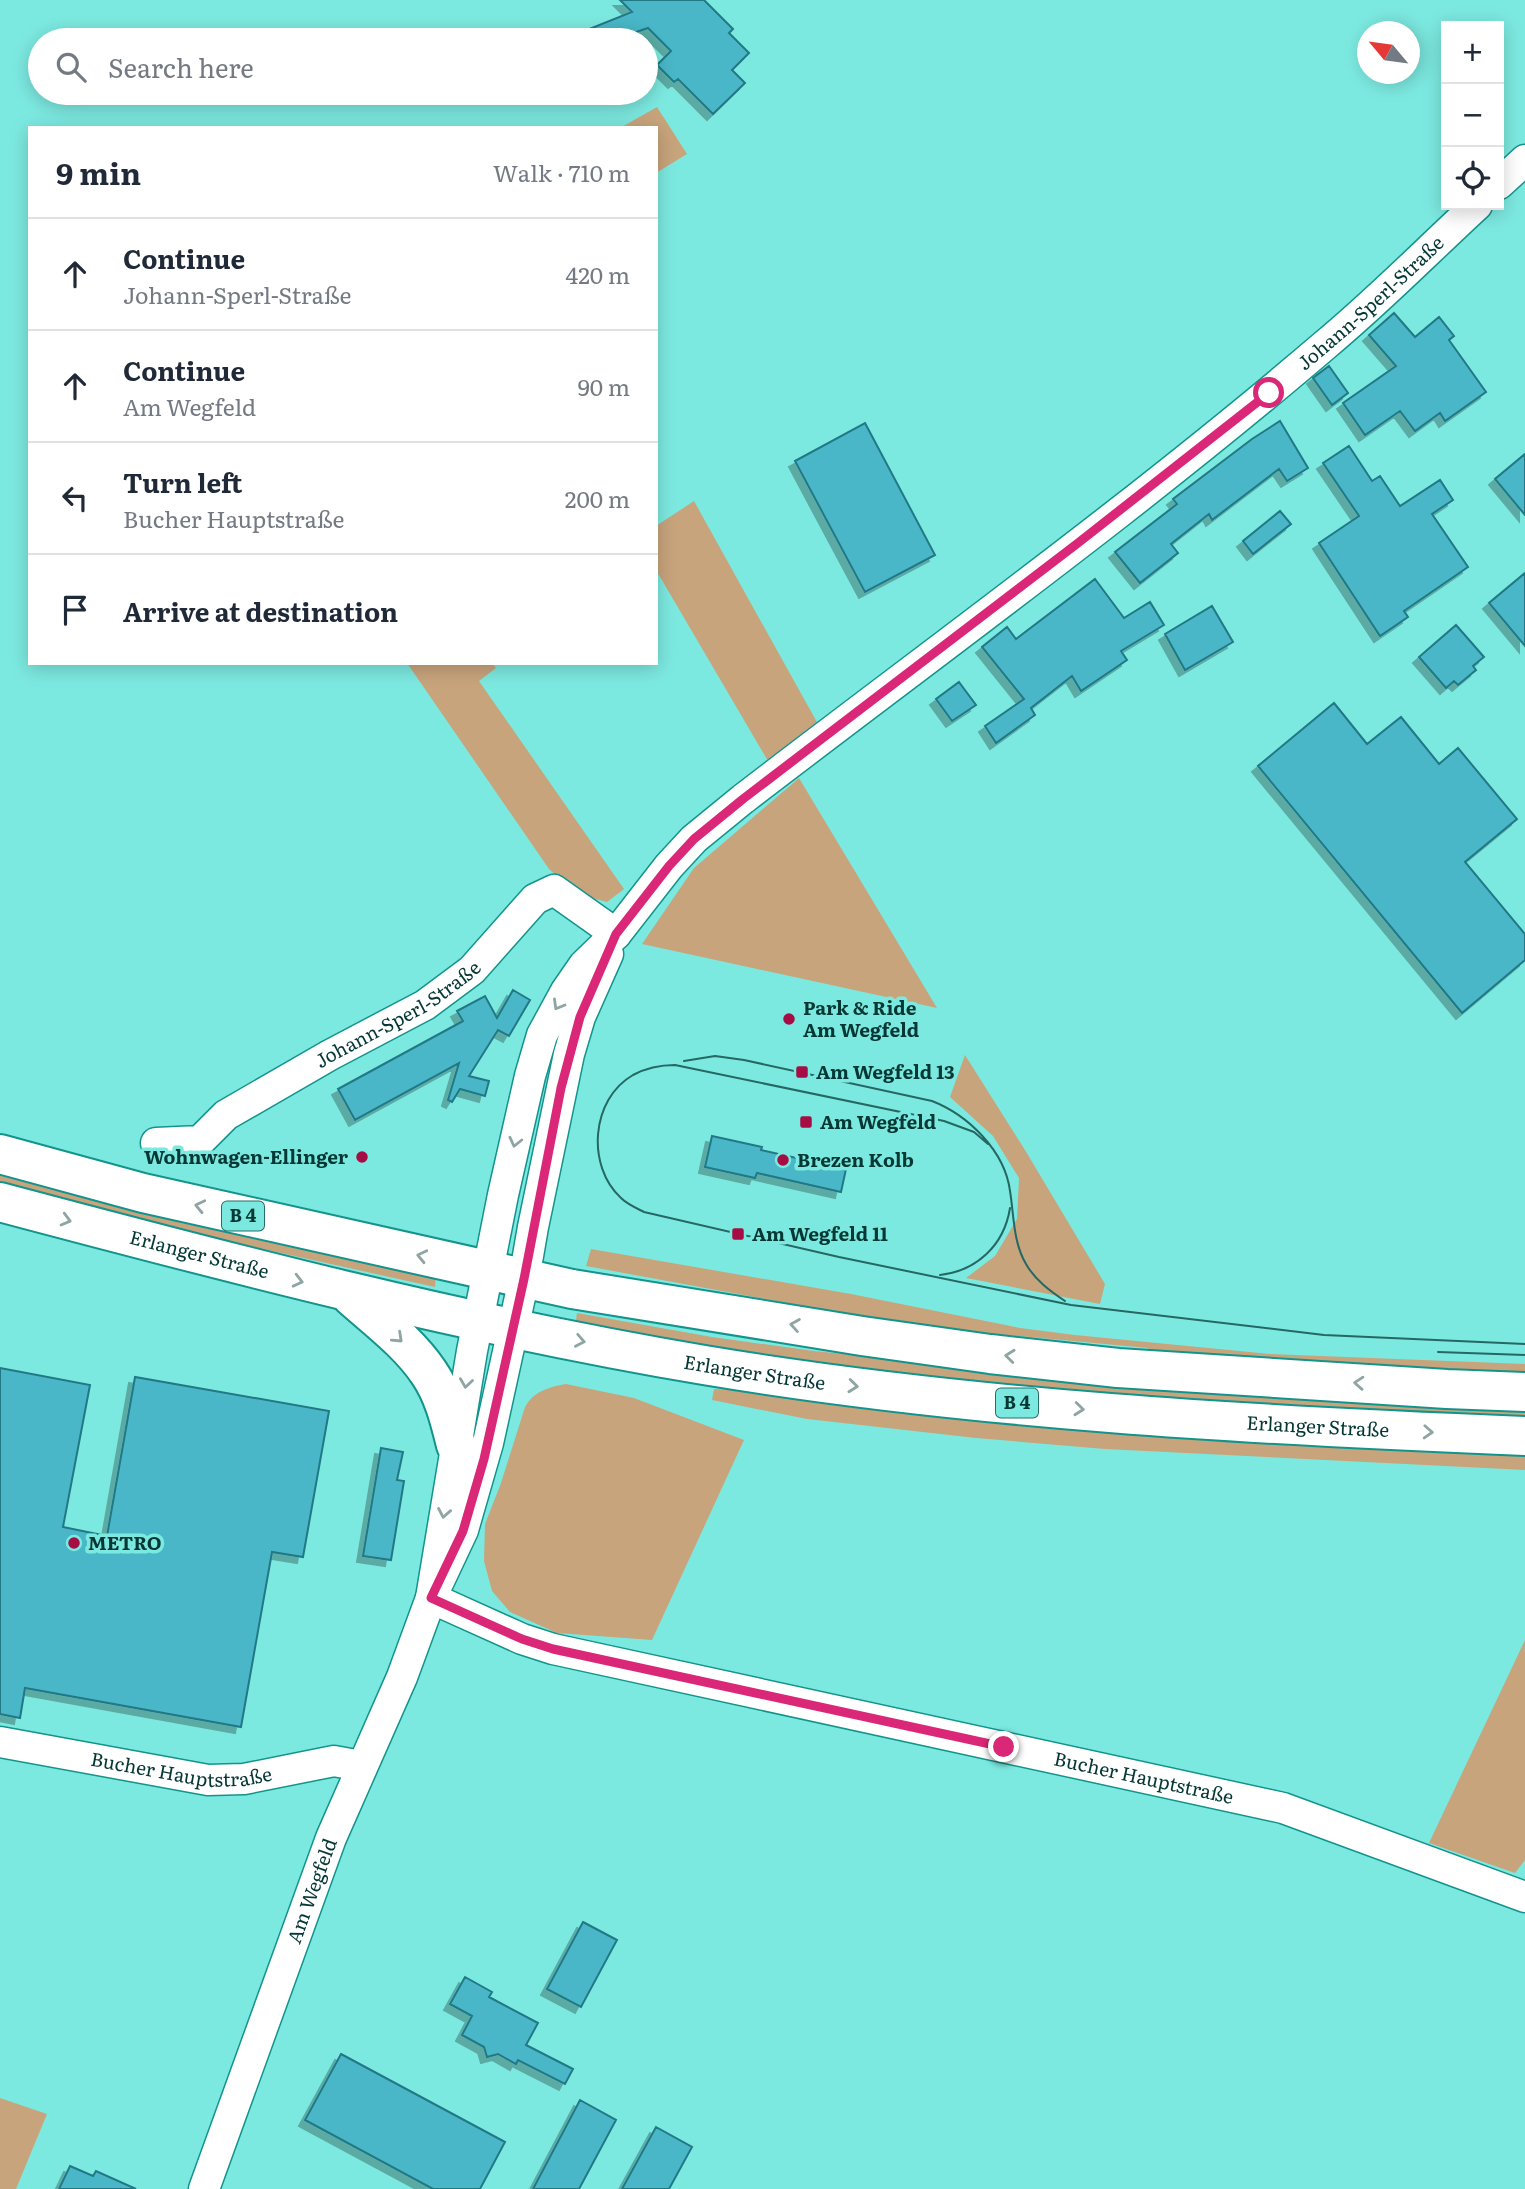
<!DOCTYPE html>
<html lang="en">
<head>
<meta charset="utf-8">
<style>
	body { margin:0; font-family:Literata,serif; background:#f2f2f3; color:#1f2937 }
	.controls { position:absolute; right:21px; top:21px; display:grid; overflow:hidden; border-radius:0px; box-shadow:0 4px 18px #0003 }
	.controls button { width:63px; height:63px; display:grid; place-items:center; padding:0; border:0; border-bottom:2px solid #e0e1e3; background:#fff; color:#1f2937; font:35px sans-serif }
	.compass { position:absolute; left:1357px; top:21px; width:63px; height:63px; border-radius:50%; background:#fff; box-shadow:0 4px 18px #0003; rotate:299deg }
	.stop { position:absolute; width:21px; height:21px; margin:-16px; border:5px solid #db2777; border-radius:50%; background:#fff }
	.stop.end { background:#db2777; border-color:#fff; box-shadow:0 2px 7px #0008 }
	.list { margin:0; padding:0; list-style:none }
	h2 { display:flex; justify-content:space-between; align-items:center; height:91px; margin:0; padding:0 28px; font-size:30px }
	h2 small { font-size:23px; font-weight:400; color:#747a83 }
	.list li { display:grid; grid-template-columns:46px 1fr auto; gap:21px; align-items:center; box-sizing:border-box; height:112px; padding:0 28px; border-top:2px solid #e0e1e3 }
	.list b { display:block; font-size:26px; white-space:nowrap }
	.list p { margin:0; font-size:23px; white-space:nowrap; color:#747a83 }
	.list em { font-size:23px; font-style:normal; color:#747a83 }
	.icon { flex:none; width:38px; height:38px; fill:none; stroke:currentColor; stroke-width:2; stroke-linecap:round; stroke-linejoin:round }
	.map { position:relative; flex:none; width:1525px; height:2189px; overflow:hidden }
	.search { position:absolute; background:#fff; box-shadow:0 4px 18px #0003; left:28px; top:28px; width:630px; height:77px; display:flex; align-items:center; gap:18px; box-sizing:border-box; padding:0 24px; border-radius:38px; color:#747a83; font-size:26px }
	.panel { position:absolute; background:#fff; box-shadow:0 4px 18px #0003; left:28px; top:126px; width:630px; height:539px; border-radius:0px }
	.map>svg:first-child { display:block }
	.green { fill:#c8a47c }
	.building { fill:#49b7c7; stroke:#227885; stroke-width:2; filter:url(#shadow) }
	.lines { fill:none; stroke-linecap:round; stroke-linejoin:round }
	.minor-casing { stroke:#12948d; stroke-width:33 }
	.major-casing { stroke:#12948d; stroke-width:42 }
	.minor { stroke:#fff; stroke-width:30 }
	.major { stroke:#fff; stroke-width:38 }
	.tram { stroke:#256763; stroke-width:2 }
	.oneway { stroke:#8ea5a4 }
	.route { stroke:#db2777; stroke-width:9 }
	.poi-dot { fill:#a50d44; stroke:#7ce9e0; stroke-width:2.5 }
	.labels { text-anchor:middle; stroke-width:7; stroke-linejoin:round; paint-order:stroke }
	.shield { fill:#7ce9e0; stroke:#296d68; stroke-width:2 }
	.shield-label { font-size:18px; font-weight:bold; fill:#053835 }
	.street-label { font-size:19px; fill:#053835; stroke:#7ce9e0 }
	.poi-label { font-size:19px; font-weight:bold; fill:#053835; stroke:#7ce9e0; text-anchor:start }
</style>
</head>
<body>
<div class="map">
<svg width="1525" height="2189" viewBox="0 0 1525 2189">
	<defs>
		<filter id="shadow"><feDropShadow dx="-6" dy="6" stdDeviation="0" flood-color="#0004"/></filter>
	</defs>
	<rect width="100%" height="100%" fill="#7ce9e0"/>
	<!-- green -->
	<path class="green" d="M657,107L687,154L656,173V128H620Z
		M694,501L818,724L768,761L656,570V526Z
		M407,663H492L496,668L479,681L624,889L607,902L577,894L549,869Z
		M799,778L937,1008L642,944L694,868Z
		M965,1055L1025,1150L1105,1284L1100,1304L966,1278L995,1256L1017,1219L1019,1178L993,1136L950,1097Z
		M0,1167L436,1273L435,1287L0,1191Z
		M591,1249L851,1294L1020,1328L1075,1335L1270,1354L1525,1364V1381L1155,1358L1148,1348L1019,1336L1009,1344L586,1266Z
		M577,1313L712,1337L814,1351L1008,1370L1525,1403V1425L913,1382L575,1327Z
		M566,1384L634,1398L744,1440L652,1640L557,1633L510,1612L492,1591L484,1561L485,1524L501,1483L525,1407C534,1391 549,1387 566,1384Z
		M714,1389L779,1391L1525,1448V1470L1105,1449L976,1438L807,1419L712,1400Z
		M1525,1640V1860L1515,1873L1429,1843Z
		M0,2098L47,2114L16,2189H0Z"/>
	<!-- building -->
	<path class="building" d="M620,0H704L733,29L729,33L749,53L732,70L745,83L713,114L678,79L674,82L657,65L671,51L648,28L613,40H567V38L632,12Z
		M1394,313L1415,337L1439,317L1454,336L1449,340L1486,392L1445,421L1440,413L1415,431L1400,411L1365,435L1343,403L1396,366L1369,335Z
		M1329,366L1348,393L1332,405L1313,378Z
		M1280,421L1308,468L1287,481L1279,469L1212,520L1209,514L1171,544L1178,553L1140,583L1115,552L1177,504L1173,499L1252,439Z
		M865,423L935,555L865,592L795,461Z
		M1349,446L1372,481L1380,476L1400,506L1440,480L1453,500L1432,514L1468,567L1404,611L1408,617L1380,636L1319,543L1359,516L1323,463Z
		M1525,454V515L1495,479Z
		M1280,511L1291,524L1253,554L1243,541Z
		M1525,573V646L1489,603Z
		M1095,579L1124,618L1150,602L1164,625L1121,651L1127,660L1081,691L1072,676L1031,708L1035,715L996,743L985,726L1024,699L982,647L1007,627L1016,639Z
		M1212,606L1233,642L1185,670L1165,634Z
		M1456,625L1484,657L1473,666L1476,670L1458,685L1454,681L1446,688L1419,657Z
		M959,682L976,705L952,721L936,699Z
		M1334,703L1367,744L1401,717L1439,764L1458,748L1517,819L1465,862L1525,934V960L1462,1013L1258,766Z
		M513,990L530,1000L509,1036L498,1030L469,1076L489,1081L485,1096L460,1089L452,1102L448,1100L459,1063L355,1120L338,1089L463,1021L457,1011L485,996L497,1018Z
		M712,1136L762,1147L761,1150L846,1169L841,1192L757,1173L755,1178L705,1167Z
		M0,1368L90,1385L63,1527L107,1536L135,1377L329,1411L303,1557L272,1552L241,1727L25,1688L20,1718L0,1714Z
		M381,1448L403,1452L397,1480L404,1481L391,1560L363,1556Z
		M583,1922L617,1940L581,2007L547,1989Z
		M465,1977L492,1992L489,1997L538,2023L526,2045L573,2069L565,2084L518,2060L516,2064L498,2054L487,2057L484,2047L462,2035L472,2016L450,2004Z
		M341,2054L505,2142L480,2189H433L305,2120Z
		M580,2100L616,2120L579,2189H533Z
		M656,2127L692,2147L669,2189H622Z
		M70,2166L93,2176L96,2171L136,2189H59Z"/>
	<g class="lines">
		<!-- minor casing -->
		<g class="minor-casing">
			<g id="minor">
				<path d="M1499,184L1525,160"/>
				<path id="s1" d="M156,1143L200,1141L226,1115L330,1055L425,1005L472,970L535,899L554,890L616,934"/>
				<path id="s2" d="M431,1598L472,1351L503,1195L530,1076L542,1035L566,991L584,965L616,934L669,866L694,839L743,799C938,649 1138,505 1325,345C1378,301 1426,252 1477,205"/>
				<path id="s3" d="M431,1598L522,1639L553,1649L1283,1808L1525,1897"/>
				<path id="s4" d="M0,1742L208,1780L244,1779L334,1761L361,1766"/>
				<path id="s5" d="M204,2189L331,1838L402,1677L431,1598L463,1530L488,1443L524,1279L533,1227L569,1054L580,1017L608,954"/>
			</g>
		</g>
		<!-- major casing -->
		<g class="major-casing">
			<g id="major">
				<path d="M0,1154L143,1193L572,1289L862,1336L990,1354L1118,1368L1447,1389L1525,1392"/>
				<path id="s6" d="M0,1202C233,1264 466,1325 704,1365C974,1410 1252,1425 1525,1436"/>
				<path d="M351,1296C378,1320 409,1343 429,1373C444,1395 450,1421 456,1445"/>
			</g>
		</g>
		<!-- minor -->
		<use href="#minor" class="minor"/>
		<!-- major -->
		<use href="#major" class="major"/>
		<!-- tram -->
		<path class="tram" d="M684,1061L715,1056L744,1060L932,1101C968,1115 1005,1151 1010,1191C1014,1215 1013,1242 1026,1264C1035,1280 1050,1291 1065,1301
			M988,1144L974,1132L944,1121L675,1065C661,1065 646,1068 633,1075C591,1099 586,1166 621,1198C627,1204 636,1208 644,1212L839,1257L1071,1305L1324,1335L1525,1344
			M940,1275C976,1271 1004,1246 1010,1208
			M1438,1352L1525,1355"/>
	</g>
	<!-- one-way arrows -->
	<defs><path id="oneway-chevron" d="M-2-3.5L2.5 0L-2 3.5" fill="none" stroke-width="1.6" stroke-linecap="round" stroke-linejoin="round" transform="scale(1.75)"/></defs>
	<g class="oneway">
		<use href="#oneway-chevron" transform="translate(558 1005) rotate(120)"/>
		<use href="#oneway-chevron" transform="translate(515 1142) rotate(103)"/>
		<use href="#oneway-chevron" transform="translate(200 1206) rotate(-167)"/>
		<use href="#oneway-chevron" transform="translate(66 1220) rotate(15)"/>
		<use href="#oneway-chevron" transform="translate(422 1256) rotate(-167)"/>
		<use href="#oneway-chevron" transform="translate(298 1281) rotate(14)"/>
		<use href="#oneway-chevron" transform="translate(795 1325) rotate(-171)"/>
		<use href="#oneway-chevron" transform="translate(398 1338) rotate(43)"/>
		<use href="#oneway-chevron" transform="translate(580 1341) rotate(11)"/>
		<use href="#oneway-chevron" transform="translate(1010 1356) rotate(-174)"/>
		<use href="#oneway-chevron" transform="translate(466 1383) rotate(98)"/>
		<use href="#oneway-chevron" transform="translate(1359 1383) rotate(-176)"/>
		<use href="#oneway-chevron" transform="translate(853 1386) rotate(6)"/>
		<use href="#oneway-chevron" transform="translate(1079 1409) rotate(6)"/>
		<use href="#oneway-chevron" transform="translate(1428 1432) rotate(3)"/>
		<use href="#oneway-chevron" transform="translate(444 1513) rotate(100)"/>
	</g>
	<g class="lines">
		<!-- route -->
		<path class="route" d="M1004,1747L553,1649L522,1639L431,1598L463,1531L484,1459L524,1279L561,1088L580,1017L616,934L669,866L694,839L743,799L1078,543L1269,393"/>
	</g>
	<!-- markers -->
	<g class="poi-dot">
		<circle cx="789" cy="1019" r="7"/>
		<rect x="795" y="1065" width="14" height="14" rx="3.5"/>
		<rect x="799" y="1115" width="14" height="14" rx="3.5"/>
		<circle cx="362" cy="1157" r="7"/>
		<circle cx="783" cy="1160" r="7"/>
		<rect x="731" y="1227" width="14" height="14" rx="3.5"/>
		<circle cx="74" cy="1543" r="7"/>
	</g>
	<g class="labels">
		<!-- shield labels -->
		<g class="shield">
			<rect x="222" y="1201.5" width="42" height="29" rx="5"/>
			<rect x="996" y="1388.5" width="42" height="29" rx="5"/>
		</g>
		<g class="shield-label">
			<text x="243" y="1222">B 4</text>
			<text x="1017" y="1409">B 4</text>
		</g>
		<!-- street labels -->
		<g class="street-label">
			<text dy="7" stroke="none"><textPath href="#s2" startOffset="1687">Johann-Sperl-Straße</textPath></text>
			<text dy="7" stroke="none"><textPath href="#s1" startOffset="280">Johann-Sperl-Straße</textPath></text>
			<text dy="7" stroke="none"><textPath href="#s6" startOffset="206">Erlanger Straße</textPath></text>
			<text dy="7" stroke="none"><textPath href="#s6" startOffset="774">Erlanger Straße</textPath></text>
			<text dy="7" stroke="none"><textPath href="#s6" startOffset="1340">Erlanger Straße</textPath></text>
			<text dy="7" stroke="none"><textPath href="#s4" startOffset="184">Bucher Hauptstraße</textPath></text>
			<text dy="7" stroke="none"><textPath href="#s3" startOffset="737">Bucher Hauptstraße</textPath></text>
			<text dy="7" stroke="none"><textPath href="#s5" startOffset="317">Am Wegfeld</textPath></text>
		</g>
		<!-- poi labels -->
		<g class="poi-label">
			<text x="803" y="1015">Park &amp; Ride<tspan x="803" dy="22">Am Wegfeld</tspan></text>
			<text x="816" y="1079">Am Wegfeld 13</text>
			<text x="820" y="1129">Am Wegfeld</text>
			<text x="348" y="1164" text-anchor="end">Wohnwagen-Ellinger</text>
			<text x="797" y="1167">Brezen Kolb</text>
			<text x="752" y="1241">Am Wegfeld 11</text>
			<text x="88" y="1550">METRO</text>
		</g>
	</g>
</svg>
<div class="controls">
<button>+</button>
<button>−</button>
<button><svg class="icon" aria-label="locate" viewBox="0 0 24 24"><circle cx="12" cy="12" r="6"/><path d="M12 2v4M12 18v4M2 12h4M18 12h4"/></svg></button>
</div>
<svg class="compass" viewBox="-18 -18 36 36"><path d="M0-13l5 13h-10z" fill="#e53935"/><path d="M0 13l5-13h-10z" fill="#747a83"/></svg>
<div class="stop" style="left:1269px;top:393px"></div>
<div class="stop end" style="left:1004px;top:1747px"></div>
<div class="search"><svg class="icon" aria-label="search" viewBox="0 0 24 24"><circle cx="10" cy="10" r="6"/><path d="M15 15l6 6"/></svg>Search here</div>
<section class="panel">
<h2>9 min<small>Walk · 710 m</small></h2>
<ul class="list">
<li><svg class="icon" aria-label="ahead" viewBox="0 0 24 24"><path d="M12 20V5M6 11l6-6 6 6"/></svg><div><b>Continue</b><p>Johann-Sperl-Straße</p></div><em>420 m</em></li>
<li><svg class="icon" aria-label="ahead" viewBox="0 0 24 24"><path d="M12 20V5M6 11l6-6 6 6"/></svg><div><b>Continue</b><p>Am Wegfeld</p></div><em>90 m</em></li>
<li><svg class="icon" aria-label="left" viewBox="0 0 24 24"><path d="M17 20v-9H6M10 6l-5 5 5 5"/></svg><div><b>Turn left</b><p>Bucher Hauptstraße</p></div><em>200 m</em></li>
<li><svg class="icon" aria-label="arrive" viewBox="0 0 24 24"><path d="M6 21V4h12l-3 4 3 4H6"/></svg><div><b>Arrive at destination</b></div></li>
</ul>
</section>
</div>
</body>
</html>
